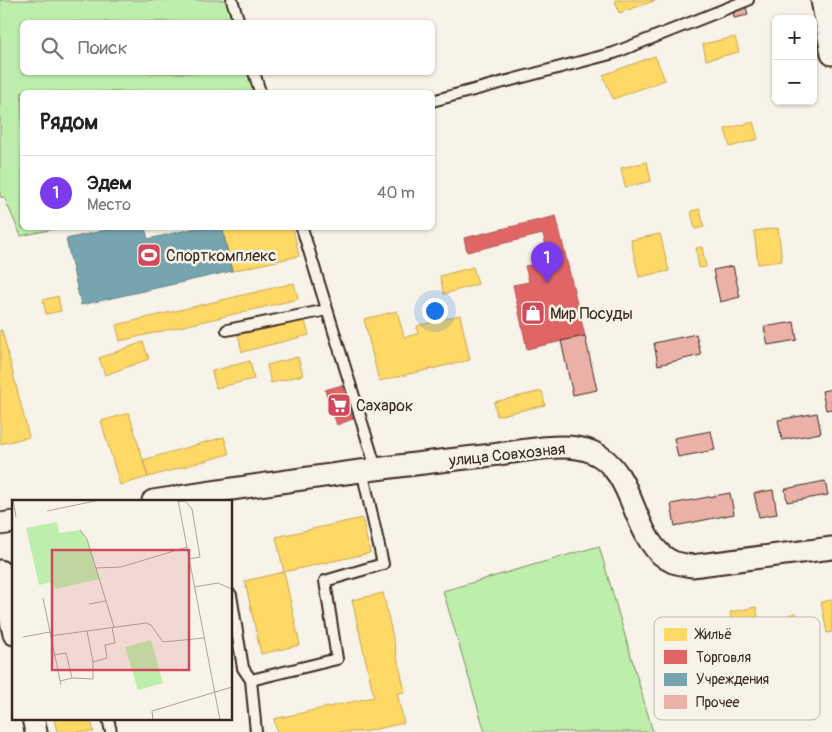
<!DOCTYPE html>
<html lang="ru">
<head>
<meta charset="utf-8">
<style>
	body { margin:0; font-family:Pangolin,sans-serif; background:#f2f2f2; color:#222 }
	.controls { position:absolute; right:15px; top:15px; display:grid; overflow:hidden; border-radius:8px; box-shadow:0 1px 4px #0004 }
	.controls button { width:45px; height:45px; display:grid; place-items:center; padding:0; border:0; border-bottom:1px solid #e0e0e0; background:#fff; color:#222; font:25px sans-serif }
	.you { position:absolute; left:434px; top:310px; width:18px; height:18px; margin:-12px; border:4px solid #fff; border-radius:50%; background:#1a73e8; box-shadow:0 0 0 8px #1a73e833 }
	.badge { display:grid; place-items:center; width:32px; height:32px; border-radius:50%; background:#7c3aed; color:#fff; font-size:16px; font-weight:700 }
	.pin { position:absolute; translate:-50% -41px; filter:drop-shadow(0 1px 2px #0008) }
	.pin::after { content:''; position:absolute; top:26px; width:18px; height:15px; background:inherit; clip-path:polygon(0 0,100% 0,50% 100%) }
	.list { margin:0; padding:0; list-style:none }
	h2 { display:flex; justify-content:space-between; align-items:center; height:65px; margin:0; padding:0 20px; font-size:21px }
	h2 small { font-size:16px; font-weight:400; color:#767676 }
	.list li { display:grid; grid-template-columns:32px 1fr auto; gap:15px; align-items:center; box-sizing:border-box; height:75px; padding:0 20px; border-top:1px solid #e0e0e0 }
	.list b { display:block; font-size:19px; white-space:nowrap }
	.list p { margin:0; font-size:16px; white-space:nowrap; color:#767676 }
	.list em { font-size:16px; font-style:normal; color:#767676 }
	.icon { flex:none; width:28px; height:28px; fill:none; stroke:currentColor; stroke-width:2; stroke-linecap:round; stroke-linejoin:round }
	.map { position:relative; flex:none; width:832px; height:732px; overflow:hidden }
	.search { position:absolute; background:#fff; box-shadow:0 1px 4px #0004; left:20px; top:20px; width:415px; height:55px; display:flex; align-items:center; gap:12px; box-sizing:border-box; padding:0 18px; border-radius:8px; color:#767676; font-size:19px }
	.panel { position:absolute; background:#fff; box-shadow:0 1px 4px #0004; left:20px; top:90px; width:415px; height:140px; border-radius:8px }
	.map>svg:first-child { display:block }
	.green { fill:#beeeac; stroke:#7c8c65 }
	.homes { fill:#ffd966; stroke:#c4a450 }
	.shops { fill:#e06666; stroke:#ae5450 }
	.public { fill:#76a5af; stroke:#648084 }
	.building { fill:#ebb1a8; stroke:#3b2a1e }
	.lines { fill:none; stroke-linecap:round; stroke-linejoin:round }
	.service-casing { stroke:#3b2a1e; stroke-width:14 }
	.minor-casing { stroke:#3b2a1e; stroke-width:25 }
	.service { stroke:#f7f3e8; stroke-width:10 }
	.minor { stroke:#f7f3e8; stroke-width:21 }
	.labels { text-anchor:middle; stroke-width:5; stroke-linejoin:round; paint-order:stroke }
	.poi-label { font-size:16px; fill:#3b2a1e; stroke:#f7f3e8; text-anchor:start }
	.street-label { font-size:16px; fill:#3b2a1e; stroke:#f7f3e8 }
	.inset-road { fill:none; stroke:#aca397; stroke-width:1 }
	.view { fill:#d1495b; fill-opacity:0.15; stroke:#d1495b; stroke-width:2.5 }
	.inset-edge { fill:none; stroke:#3b2a1e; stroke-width:2.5 }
	.key { fill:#f7f3e8; stroke:#bfb7ab; stroke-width:1 }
	.key-label { font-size:14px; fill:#3b2a1e }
</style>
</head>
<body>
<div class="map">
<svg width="832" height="732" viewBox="0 0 832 732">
	<rect width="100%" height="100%" fill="#f7f3e8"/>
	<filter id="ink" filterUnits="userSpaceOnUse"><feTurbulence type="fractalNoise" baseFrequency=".02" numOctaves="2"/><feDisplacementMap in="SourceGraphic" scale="10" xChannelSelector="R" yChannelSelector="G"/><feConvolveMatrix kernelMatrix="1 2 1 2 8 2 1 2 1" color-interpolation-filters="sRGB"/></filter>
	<g filter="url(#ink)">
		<!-- green -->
		<path class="green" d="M0,0H232L239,22H22V72L254,73L260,92H22V228H58L21,236L4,197H0Z
			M599,546L653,732H485L443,591Z"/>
		<!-- homes -->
		<path class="homes" d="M615,0H657L619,13Z
			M735,37L739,52L706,60L703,44Z
			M655,56L665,80L613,99L603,75Z
			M753,122L758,139L730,147L725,129Z
			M647,162L651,181L625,187L621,168Z
			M700,209L704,227L695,229L691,211Z
			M231,228H293L299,256L232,271L223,229Z
			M778,228L782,261L758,264L754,231Z
			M660,234L669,271L639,277L631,240Z
			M702,247L706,267L699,268L696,248Z
			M473,267L478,284L444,294L440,276Z
			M294,283L298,299L120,341L116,325Z
			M58,296L61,311L46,314L43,300Z
			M397,311L404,337L418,334L417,326L460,315L470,360L379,381L364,319Z
			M304,318L309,335L242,352L238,334Z
			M0,330H2L29,437L0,444Z
			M143,342L149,359L105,375L99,358Z
			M298,357L303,375L271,383L267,365Z
			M250,361L254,379L216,388L212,371Z
			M542,391L545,405L497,416L494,402Z
			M129,413L148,477L120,485L101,421Z
			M224,437L229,454L148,477L143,460Z
			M362,518L370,553L284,572L276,537Z
			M284,572L300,645L261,654L245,581Z
			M383,593L405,692L397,693L404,723L363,732H277L274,719L374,697L352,600Z
			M832,600V632L827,633L821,602Z
			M756,607L762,638L736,643L730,612Z
			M796,613L800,642L792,643L788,615Z
			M54,718H90L94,732H57Z"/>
		<!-- shops -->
		<path class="shops" d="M556,216L585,336L527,349L513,285L529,282L525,266L550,261L543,234L467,252L464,238Z
			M342,385L353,419L337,425L325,390Z"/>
		<!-- public -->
		<path class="public" d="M115,228H145L148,239L196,228H222L232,271L81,305L66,239Z"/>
		<!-- building -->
		<path class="building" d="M746,7L748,15L734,18L733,10Z
			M733,266L740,297L720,302L713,270Z
			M794,322L797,340L768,345L764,327Z
			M696,334L701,355L658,365L654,343Z
			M585,336L597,390L573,395L561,341Z
			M832,389V409L826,410L822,391Z
			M817,413L821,433L782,440L778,420Z
			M711,431L715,450L678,457L674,438Z
			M825,481L828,495L787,502L785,489Z
			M773,490L777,514L759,517L754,493Z
			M730,493L734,514L675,526L671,504Z"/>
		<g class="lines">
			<!-- service casing -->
			<g class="service-casing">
				<path id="service" d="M232,0L239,22
					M254,72L260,92
					M432,101L614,53L748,0
					M302,228L376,468
					M227,330L327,310
					M231,595L243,668L251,680L337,659L325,581L383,564L362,470
					M251,680L256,732
					M108,718L111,732"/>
			</g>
			<!-- minor casing -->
			<g class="minor-casing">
				<path id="minor" d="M822,0L832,54
					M153,501C263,484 373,468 484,456C515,453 564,440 592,452C638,471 631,544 673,562C679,564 686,565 692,566L832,548
					M0,524L14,522
					M0,571L14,634
					M33,718L36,732"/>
			</g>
			<!-- service -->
			<use href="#service" class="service"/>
			<!-- minor -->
			<use href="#minor" class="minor"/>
		</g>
	</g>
	<!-- icons -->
	<defs>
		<g id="stadium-square" transform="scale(1.25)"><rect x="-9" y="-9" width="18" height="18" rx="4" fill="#d1495b" stroke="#f7f3e8"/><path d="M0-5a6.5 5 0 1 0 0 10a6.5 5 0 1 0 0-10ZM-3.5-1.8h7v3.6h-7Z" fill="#fff"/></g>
		<g id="shop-square" transform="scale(1.25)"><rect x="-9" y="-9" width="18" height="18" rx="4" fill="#d1495b" stroke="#f7f3e8"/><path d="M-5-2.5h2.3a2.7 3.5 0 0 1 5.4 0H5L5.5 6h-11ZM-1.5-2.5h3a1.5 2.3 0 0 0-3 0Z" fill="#fff"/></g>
		<g id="supermarket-square" transform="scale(1.25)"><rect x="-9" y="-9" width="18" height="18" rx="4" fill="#d1495b" stroke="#f7f3e8"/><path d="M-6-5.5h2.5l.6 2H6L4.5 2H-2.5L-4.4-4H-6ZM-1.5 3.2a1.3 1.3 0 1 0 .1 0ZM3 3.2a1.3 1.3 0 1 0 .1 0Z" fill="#fff"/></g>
	</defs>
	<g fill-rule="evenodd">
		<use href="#stadium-square" x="149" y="255"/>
		<use href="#shop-square" x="533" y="313"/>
		<use href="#supermarket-square" x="339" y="405"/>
	</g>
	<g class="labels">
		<!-- poi labels -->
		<g class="poi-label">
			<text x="166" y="261">Спорткомплекс</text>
			<text x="550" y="319">Мир Посуды</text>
			<text x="356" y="411">Сахарок</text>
		</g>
		<!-- street labels -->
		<g class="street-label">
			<text transform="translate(507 454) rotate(-6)" y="6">улица Совхозная</text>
		</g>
	</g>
	<!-- overview -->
	<g transform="translate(12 500)">
		<rect width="220" height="220" fill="#f7f3e8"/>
		<path d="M45,22L47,33L68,30L75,39L87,79L44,89L40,82L27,85L14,28ZM139,140L151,183L126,190L113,147Z" fill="#beeeac"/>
		<path class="inset-road" d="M1,0L4,17M166,0L208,220M166,2L173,1L180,9L188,57L177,59M35,11L88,0M68,30L75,39L102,127M84,68L109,67L175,47M182,87L206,83L220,89M31,98L49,185M77,104L94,101M75,131L81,162L95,158L93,145L103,143L100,127M38,136L134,123L139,125L151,142L192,138M11,137L38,132M42,155L54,153L60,178L48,181M60,178L81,179V162M141,220L140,211L220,187"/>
		<path class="view" d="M40,50H177V170H40Z"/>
		<rect width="220" height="220" class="inset-edge"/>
	</g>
	<!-- legend -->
	<rect x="654" y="617" width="166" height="103" rx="8" class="key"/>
	<rect x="664" y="628" width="23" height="13" fill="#ffd966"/>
	<rect x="664" y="650" width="23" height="14" fill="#e06666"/>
	<rect x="664" y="673" width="23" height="13" fill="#76a5af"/>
	<rect x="664" y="695" width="23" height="14" fill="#ebb1a8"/>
	<g class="key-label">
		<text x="696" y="639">Жильё</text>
		<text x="696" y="662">Торговля</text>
		<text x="696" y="684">Учреждения</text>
		<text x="696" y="707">Прочее</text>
	</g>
</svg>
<div class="controls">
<button>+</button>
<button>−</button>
</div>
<div class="you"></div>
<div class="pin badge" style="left:547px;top:283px">1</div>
<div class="search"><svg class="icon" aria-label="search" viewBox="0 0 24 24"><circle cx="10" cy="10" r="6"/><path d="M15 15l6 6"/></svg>Поиск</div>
<section class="panel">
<h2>Рядом<small></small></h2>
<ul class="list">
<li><span class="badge">1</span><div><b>Эдем</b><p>Место</p></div><em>40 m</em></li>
</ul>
</section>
</div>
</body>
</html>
